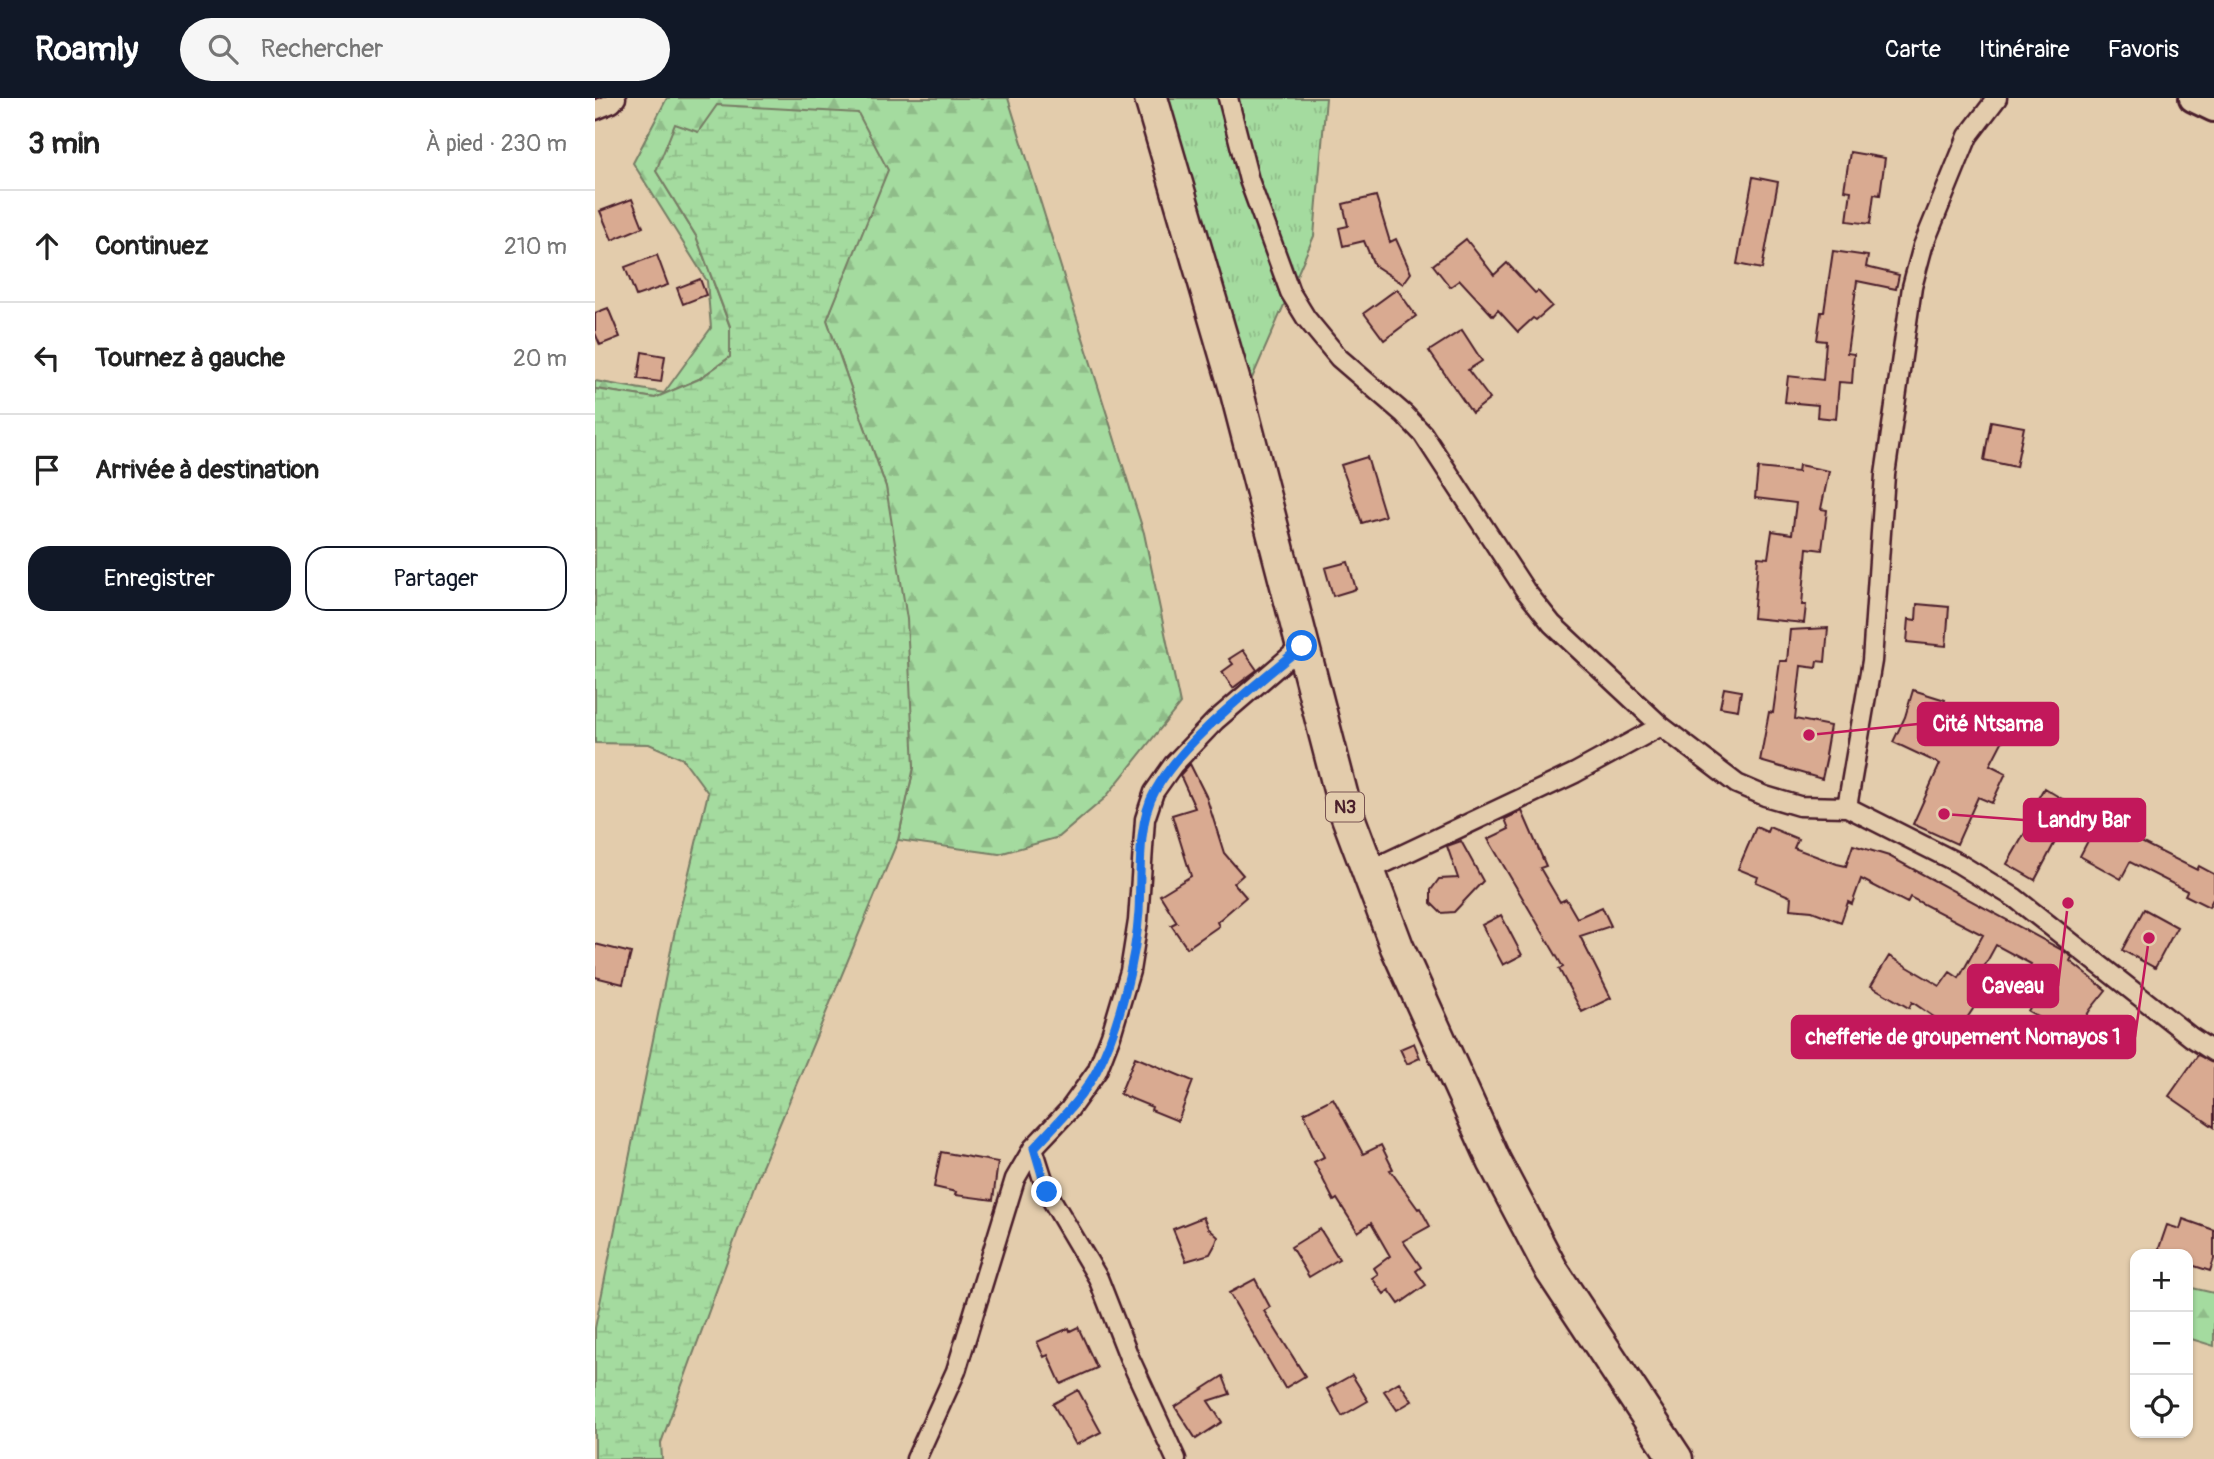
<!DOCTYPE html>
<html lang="fr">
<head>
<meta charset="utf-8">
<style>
	body { margin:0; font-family:Pangolin,sans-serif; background:#f6f6f6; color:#222 }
	.controls { position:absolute; right:21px; bottom:21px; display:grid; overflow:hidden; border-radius:14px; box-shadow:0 2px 5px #0004 }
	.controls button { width:63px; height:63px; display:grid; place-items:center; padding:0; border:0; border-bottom:2px solid #e0e0e0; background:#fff; color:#222; font:35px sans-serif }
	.stop { position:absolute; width:21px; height:21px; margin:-16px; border:5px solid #1a73e8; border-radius:50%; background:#fff }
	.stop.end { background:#1a73e8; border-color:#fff; box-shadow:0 2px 7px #0008 }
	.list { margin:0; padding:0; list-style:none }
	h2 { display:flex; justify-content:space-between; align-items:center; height:91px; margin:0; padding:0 28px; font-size:30px }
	h2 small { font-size:23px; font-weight:400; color:#767676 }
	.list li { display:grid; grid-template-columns:46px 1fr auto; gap:21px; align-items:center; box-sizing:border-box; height:112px; padding:0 28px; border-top:2px solid #e0e0e0 }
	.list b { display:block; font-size:26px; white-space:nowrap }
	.list em { font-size:23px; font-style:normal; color:#767676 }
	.actions { display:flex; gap:14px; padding:21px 28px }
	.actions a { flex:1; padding:16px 0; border:2px solid #111827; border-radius:21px; text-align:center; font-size:24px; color:#111827 }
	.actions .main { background:#111827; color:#fff }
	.icon { flex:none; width:38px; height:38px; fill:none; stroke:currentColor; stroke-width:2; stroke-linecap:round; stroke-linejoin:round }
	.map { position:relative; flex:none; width:1619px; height:1361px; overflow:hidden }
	header { display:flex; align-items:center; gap:42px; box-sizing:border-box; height:98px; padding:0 35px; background:#111827; color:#fff }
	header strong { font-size:33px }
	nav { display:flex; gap:38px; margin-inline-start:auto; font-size:24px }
	.search { width:490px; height:63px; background:#f6f6f6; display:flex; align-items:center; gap:18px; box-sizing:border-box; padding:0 24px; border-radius:38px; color:#767676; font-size:26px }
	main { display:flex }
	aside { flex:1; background:#fff }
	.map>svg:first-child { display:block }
	.grass { fill:url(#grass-tufts); stroke:#777d65; stroke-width:2 }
	.forest { fill:url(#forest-firs); stroke:#777d65; stroke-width:2 }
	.wetland { fill:url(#wetland-marsh); stroke:#777d65; stroke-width:2 }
	.building { fill:#d9aa91; stroke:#4a1f2b; stroke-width:2 }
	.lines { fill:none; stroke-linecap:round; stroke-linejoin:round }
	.street-casing { stroke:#4a1f2b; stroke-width:23 }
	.primary-casing { stroke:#4a1f2b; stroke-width:32 }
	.highway-casing { stroke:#4a1f2b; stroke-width:37 }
	.street { stroke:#e3ccac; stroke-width:18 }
	.primary { stroke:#e3ccac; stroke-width:26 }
	.highway { stroke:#e3ccac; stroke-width:32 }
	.route { stroke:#1a73e8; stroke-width:9 }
	.labels { text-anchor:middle; stroke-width:6; stroke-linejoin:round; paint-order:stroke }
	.shield { fill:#e3ccac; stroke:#785352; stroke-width:2 }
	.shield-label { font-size:18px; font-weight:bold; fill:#4a1f2b }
	.leader { fill:none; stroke:#c2185b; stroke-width:2.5 }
	.callout-dot { fill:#c2185b; stroke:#e3ccac; stroke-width:2.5 }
	.callout { fill:#c2185b; stroke:#c2185b; stroke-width:2.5 }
	.callout-label { font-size:21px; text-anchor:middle; font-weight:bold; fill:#fff }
</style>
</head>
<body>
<header>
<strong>Roamly</strong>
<div class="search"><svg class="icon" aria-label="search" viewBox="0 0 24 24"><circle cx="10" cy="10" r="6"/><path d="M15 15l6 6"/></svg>Rechercher</div>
<nav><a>Carte</a><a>Itinéraire</a><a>Favoris</a></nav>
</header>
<main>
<aside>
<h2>3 min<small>À pied · 230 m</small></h2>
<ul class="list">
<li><svg class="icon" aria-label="ahead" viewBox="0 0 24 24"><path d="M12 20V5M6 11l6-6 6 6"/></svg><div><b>Continuez</b></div><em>210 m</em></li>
<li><svg class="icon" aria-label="left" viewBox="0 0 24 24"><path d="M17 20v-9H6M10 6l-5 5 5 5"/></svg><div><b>Tournez à gauche</b></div><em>20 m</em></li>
<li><svg class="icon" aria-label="arrive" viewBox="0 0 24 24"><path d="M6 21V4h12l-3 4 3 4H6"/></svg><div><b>Arrivée à destination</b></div></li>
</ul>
<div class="actions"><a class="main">Enregistrer</a><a>Partager</a></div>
</aside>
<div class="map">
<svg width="1619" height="1361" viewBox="0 0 1619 1361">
	<defs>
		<pattern id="grass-tufts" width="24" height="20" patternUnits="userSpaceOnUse" patternTransform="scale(1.75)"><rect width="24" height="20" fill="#a4db9f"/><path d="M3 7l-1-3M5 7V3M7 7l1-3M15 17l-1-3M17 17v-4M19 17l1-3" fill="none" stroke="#8fbc89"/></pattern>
		<pattern id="forest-firs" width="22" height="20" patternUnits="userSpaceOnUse" patternTransform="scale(1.75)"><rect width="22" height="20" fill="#a4db9f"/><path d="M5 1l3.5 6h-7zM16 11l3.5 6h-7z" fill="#8fbc89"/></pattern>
		<pattern id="wetland-marsh" width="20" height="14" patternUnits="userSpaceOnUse" patternTransform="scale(1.75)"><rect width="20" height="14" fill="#a4db9f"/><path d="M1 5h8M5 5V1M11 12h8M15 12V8" fill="none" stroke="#8fbc89"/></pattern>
	</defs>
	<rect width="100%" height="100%" fill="#e3ccac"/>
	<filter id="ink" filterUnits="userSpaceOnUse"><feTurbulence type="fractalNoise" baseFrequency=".0143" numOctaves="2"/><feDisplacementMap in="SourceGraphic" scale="14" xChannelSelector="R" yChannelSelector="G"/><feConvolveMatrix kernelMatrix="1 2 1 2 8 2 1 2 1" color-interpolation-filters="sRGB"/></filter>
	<g filter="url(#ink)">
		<!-- grass -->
		<path class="grass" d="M546,0H731L719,138L645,308Z"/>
		<!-- forest -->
		<path class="forest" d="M72,0H413L549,435L585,606L510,700L464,739L404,756L303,742L319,669L291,389L232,222L259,153L103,34L61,73L101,138L135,229V259L104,281L60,300L0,291V283L69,295L116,230L112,183L38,65Z
			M1593,1189L1619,1195V1248L1593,1240Z"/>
		<!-- wetland -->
		<path class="wetland" d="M122,7L263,15L293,72L232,222L291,389L312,521L319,669L303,742L161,1083L66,1345L67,1361H0V1230L79,837L113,695L88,661L54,646L0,645V291L60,300L104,281L135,259V228L101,138L61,73L80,26L103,34Z"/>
		<!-- building -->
		<path class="building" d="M1255,54L1290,60L1285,97L1279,96L1275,126L1252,123L1256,93L1249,92Z
			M1158,79L1183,84L1167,171L1142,166Z
			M781,98L795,144L801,141L816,175L808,186L779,167L769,143L748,148L744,130L753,128L748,106Z
			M37,101L48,129L17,142L5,113Z
			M871,141L899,177L912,165L940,195L943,193L957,208L941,222L938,220L923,234L903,212L898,218L865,182L855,189L838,167Z
			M1238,153L1273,158L1271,169L1304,177L1301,191L1262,183L1252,255L1259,256L1257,285L1244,284L1241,321L1222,319L1223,307L1190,304L1193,278L1228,282L1231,243L1222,242L1226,214H1229Z
			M62,157L73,187L41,198L30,169Z
			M105,181L111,197L88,206L82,190Z
			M802,191L821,218L789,242L769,215Z
			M13,210L25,239L5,247L0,235V215Z
			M867,232L887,263L873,272L895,301L877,315L834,253Z
			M47,254L70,258L66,284L43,281Z
			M1396,323L1429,329L1421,369L1389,362Z
			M772,359L790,418L767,425L746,367Z
			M1204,367L1234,373L1226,411L1232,412L1227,452L1212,450L1207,507H1211L1209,525L1158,520L1163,459L1173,460L1177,433L1197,436L1201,405L1160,400L1163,370L1203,374Z
			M753,464L761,491L738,498L730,470Z
			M1322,506L1354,509L1351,548L1312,544L1314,521L1321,522Z
			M1233,530L1230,564L1222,563L1221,570L1206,568L1200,621L1235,628L1230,657L1232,658L1227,681L1165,663L1174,614L1178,615L1185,563H1192L1195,532Z
			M648,552L662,572L638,590L627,574L638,566L634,561Z
			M1129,590L1146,593L1143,612L1125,609Z
			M1318,592L1350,602L1349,605L1365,610L1362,619L1408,642L1395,667L1411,675L1397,705L1383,699L1362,746L1318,726L1345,666L1298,644L1310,619Z
			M595,666L611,698L629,755L648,777L639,785L651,799L622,824L624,828L592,850L576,827L582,824L565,797L596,778L577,717L600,710L585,677Z
			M1449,690L1479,708L1440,782L1412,766L1442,714L1437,711Z
			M927,713L951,768L945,770L965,804L971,801L982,820L1007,809L1016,828L985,838L1016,900L987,914L964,871L968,869L893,741L914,731L910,721Z
			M1506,718L1548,742L1546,744L1602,772L1604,768L1619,776V799L1614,809L1590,797L1592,793L1535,764L1526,781L1485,758Z
			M1161,729L1172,734L1174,729L1203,741L1199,750L1242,766L1251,768L1258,747L1294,758L1467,852L1477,859L1475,863L1511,892L1495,912L1473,949L1447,933L1452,924L1433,913L1439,903L1421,893L1436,866L1401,847L1378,889L1388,896L1362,935L1317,904L1314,910L1276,888L1294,858L1345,888L1355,874L1364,880L1388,837L1315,799L1312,805L1266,781L1257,806L1253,804L1246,824L1217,813L1195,811L1196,799L1161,784L1163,779L1143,771Z
			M866,743L888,783L859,814L846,815L836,805V792L844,781L863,780L852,748Z
			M1549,811L1582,829L1560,870L1527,852Z
			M906,817L927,857L908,867L887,827Z
			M0,846L36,855L28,886L0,879Z
			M819,945L825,960L812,966L805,951Z
			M1603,957L1619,965V1029L1574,998Z
			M540,959L598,983L583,1023L556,1012L557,1009L525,996Z
			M738,1000L768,1056L786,1047L798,1071L795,1072L823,1111L825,1110L835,1128L808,1143L826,1169L821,1173L831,1187L804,1206L794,1192L789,1196L777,1180L783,1176L779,1170L795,1158L776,1125L763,1134L742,1101L739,1103L719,1064L729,1059L709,1015Z
			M346,1054L403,1064L398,1102L360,1097L361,1094L339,1089Z
			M608,1119L613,1130L623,1139L621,1145L615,1156L591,1163L578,1131Z
			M1588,1121L1619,1132V1161L1615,1173L1593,1166V1156H1562L1572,1127L1585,1131Z
			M725,1131L744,1161L714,1179L696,1149Z
			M660,1181L675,1209L669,1213L710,1278L690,1290L634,1195Z
			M483,1229L502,1270L466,1286L453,1257L449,1259L442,1244L474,1230L475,1233Z
			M757,1277L773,1303L747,1318L732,1291Z
			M628,1278L635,1296L613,1303L627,1324L601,1341L580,1309Z
			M804,1284L817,1303L802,1312L789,1293Z
			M483,1292L506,1334L481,1347L458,1306Z"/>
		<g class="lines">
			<!-- street casing -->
			<g class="street-casing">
				<path id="street" d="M633,0L654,82L695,194L711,220L744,260L809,316L828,336L930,492L957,526L1066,628L1142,686L1170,698L1204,708L1252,709L1277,563L1290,377L1317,189L1328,148L1373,38L1402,0
					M0,12L17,5L21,0
					M1252,709L1363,765L1420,800L1596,939L1619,954
					M773,773L980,675L1066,628
					M438,1050L452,1094L503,1180L534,1259L581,1361
					M321,1361L361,1273L420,1081L438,1050L474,1012L502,973L516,937L535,873L543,823L550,721L559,694L578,667L620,623L707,548"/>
			</g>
			<!-- primary casing -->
			<g class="primary-casing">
				<path id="primary" d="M1598,0L1619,10"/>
			</g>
			<!-- highway casing -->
			<g class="highway-casing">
				<path id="highway" d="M556,0L641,291L750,711L802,849L899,1063L957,1173L1081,1361"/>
			</g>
			<!-- street -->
			<use href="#street" class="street"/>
			<!-- primary -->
			<use href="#primary" class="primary"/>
			<!-- highway -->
			<use href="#highway" class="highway"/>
		</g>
	</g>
	<g class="lines" filter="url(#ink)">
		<!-- route -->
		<path class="route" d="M452,1094L439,1050C461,1026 487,1001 502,972C524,929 541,861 544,813C546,777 542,724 560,693C589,641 661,587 707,548"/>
	</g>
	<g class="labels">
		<!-- shield labels -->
		<rect class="shield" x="731" y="694.5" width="38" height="29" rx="5"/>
		<g class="shield-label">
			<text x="750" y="715">N3</text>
		</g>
	</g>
	<!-- callouts -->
	<path class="leader" d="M1214 637L1323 626M1349 716L1429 722M1473 805L1463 888M1554 840L1540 939"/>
	<g class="callout-dot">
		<circle cx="1214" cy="637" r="7"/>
		<circle cx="1349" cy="716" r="7"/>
		<circle cx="1473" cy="805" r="7"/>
		<circle cx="1554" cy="840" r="7"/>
	</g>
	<g class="callout">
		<rect x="1323" y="605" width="140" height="42" rx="7"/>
		<rect x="1429" y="701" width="121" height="42" rx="7"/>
		<rect x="1373" y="867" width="90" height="42" rx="7"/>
		<rect x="1197" y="918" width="343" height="42" rx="7"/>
	</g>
	<g class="callout-label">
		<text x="1393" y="633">Cité Ntsama</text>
		<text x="1489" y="729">Landry Bar</text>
		<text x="1418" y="895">Caveau</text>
		<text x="1368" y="946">chefferie de groupement Nomayos 1</text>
	</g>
</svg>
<div class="controls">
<button>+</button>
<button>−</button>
<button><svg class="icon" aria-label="locate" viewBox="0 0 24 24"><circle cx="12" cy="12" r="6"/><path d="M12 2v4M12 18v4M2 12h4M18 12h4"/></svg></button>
</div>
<div class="stop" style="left:707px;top:548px"></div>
<div class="stop end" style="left:452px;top:1094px"></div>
</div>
</main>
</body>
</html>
